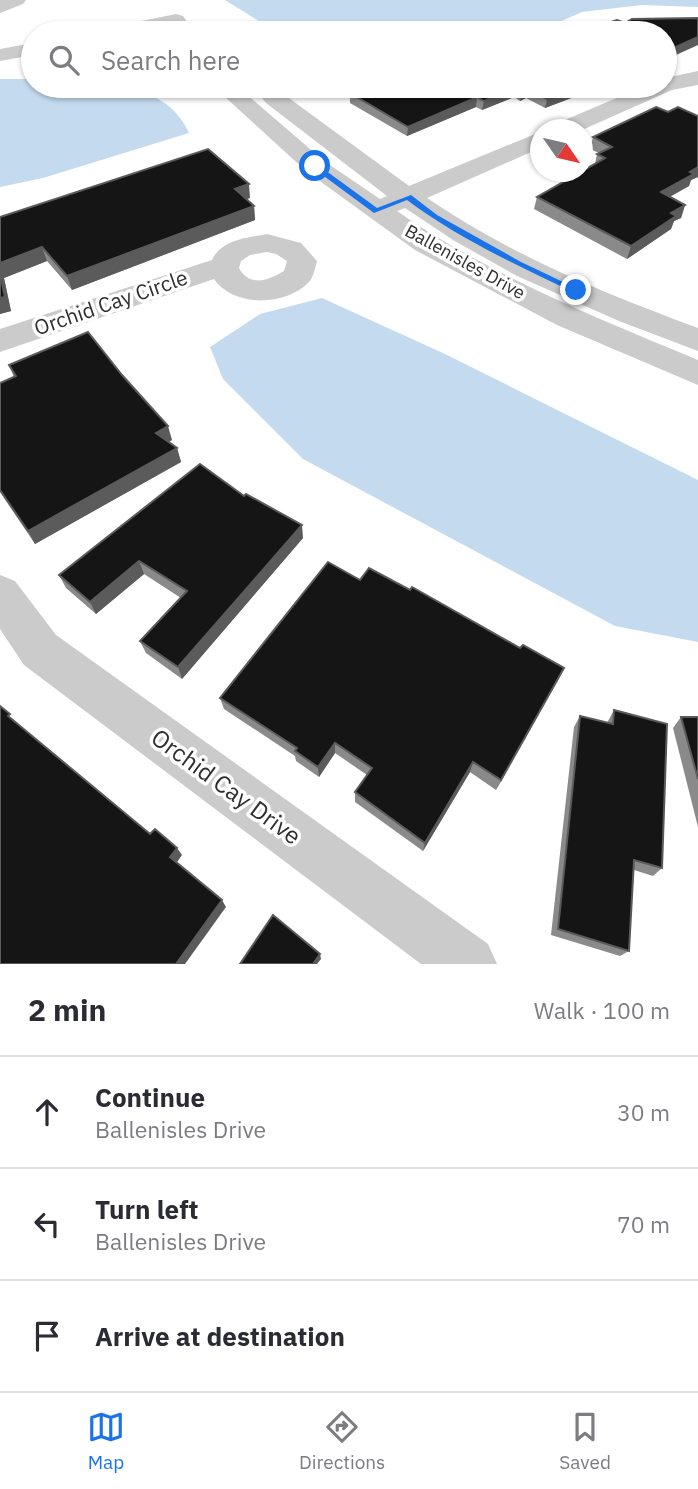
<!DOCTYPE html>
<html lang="en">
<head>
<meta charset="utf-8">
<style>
	body { margin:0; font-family:"IBM Plex Sans",sans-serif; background:#f2f2f3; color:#2b2b33 }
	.compass { position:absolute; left:530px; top:119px; width:63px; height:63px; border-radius:50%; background:#fff; box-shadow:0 2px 5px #0004; rotate:124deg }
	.stop { position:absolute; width:21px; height:21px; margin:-16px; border:5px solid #1a73e8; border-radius:50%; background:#fff }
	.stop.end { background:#1a73e8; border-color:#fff; box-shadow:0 2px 7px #0008 }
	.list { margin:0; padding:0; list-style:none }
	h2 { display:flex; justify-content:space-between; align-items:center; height:91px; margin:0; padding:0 28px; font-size:30px }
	h2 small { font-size:23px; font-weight:400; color:#7c7c81 }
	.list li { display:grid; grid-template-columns:46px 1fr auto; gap:21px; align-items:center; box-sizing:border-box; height:112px; padding:0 28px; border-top:2px solid #e1e1e2 }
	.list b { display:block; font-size:26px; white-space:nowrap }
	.list p { margin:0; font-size:23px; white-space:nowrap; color:#7c7c81 }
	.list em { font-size:23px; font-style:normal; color:#7c7c81 }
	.icon { flex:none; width:38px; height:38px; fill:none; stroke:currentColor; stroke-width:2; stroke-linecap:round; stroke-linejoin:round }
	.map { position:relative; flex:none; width:698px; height:964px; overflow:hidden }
	.search { position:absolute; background:#fff; box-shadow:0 2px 5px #0004; left:21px; right:21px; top:21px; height:77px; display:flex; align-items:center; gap:18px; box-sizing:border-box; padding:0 24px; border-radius:38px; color:#7c7c81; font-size:26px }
	.sheet { height:427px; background:#fff }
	nav { display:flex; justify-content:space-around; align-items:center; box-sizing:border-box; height:98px; border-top:2px solid #e1e1e2; background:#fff; font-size:19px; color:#7c7c81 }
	nav a { display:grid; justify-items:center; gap:4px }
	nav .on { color:#1a73e8 }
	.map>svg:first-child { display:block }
	.water { fill:#c4dbef }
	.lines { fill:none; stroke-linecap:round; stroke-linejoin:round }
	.minor { fill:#cbcbcb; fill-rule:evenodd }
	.wall { fill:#8a8a8a }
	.shaded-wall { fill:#5b5b5b }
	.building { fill:#151515; stroke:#5b5b5b; stroke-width:2 }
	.route { fill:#1a73e8 }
	.labels { text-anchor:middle; stroke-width:7; stroke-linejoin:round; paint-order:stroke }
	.far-street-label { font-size:18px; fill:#2e2e2e; stroke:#fff }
	.street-label { font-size:21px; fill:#2e2e2e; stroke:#fff }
	.near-street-label { font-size:24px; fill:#2e2e2e; stroke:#fff }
</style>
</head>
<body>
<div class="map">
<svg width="698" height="964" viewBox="0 0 698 964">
	<rect width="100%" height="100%" fill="#fff"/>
	<!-- water -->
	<path class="water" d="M225,0H698V7L642,5L582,12L534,33H278Z
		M0,79H33V86C87,86 163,74 189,133L43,178L0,187Z
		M322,298L445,354L698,480V642L615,626L303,459L223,379L210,347L260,314Z"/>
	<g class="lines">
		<!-- minor -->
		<path class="minor" d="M0,0H26L23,4L0,13Z
			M176,14L183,16L186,20L183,24L140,33H100L103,29Z
			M33,43V55L0,61V49Z
			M698,71V85L672,90L582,130H550L553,125L645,86H665V78Z
			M213,86H237L324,161L380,199L387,196L266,103L262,98L266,93H282L409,186L540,132V148L427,198C511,255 603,293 698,328V351L619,321L517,276L453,240L405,208L397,211C489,275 595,317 698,360V385L557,325L415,250L306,171Z
			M267,234L301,243L317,261C315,268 314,276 309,282C286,306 234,308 214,279L0,352V329L212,260C222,239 247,238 267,234ZM267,252L276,254L287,261L284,271C269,280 250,288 239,268L241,261L250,255Z
			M0,575L15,581L56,635L488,944L497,964H421L24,665L0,629Z"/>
	</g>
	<!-- wall -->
	<path class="wall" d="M603,86L545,108L526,98L520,101L514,97L482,110L476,107L407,136L350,103V93Z
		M668,112L698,116V177L691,180L689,186L670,197L685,205L681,218L674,221L671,229L627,259L534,209L537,197L595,164L597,154L599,153L590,149L593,137Z
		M250,198L246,199L254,206L255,220L72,290L47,261L4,278L11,311L0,314V217Z
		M9,365L172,440L169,442L177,448L181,462L35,544L0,492V383L14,377Z
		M200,464L303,538L182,679L146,653L140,641L181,598L144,574L96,614L66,588L59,575Z
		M360,580L558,680L496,790L470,772L423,851L355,802V792L367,775L335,753L319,777L296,761L295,756L224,709L220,698Z
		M614,710L662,868L653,876L634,870L629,951L620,956L551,935L574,727L580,716L607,723Z
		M681,717H698V827L673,728Z"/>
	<!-- shaded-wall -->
	<path class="shaded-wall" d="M698,37V45L665,60V52Z
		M580,86H603L545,108L547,99Z
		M516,88L514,97L482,110L484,101Z
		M528,89L526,98L520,101L522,91Z
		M477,97L476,107L407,136L408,127Z
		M698,167V177L691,180L689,186L656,204L661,192Z
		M249,184L250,198L236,203L235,189Z
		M685,205L681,218L674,221L671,229L627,259L631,246L671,213Z
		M254,206L255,220L72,290L67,276Z
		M42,247L47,261L4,278L11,311L0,314V263Z
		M168,426L172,440L160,447L156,433Z
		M177,448L181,462L35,544L28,531Z
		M302,525L303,538L182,679L178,667Z
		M139,561L144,574L96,614L90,602Z
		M564,668L558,680L496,790L501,780Z
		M335,743V753L319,777L318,767Z
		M473,762L470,772L423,851L425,843Z
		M177,848L182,855L175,865L170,857Z
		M222,900L226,907L185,964H176Z
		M320,954L321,959L317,964H313Z"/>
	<!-- building -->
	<path class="building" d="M698,18V37L665,52V33H577L617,20L625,23L632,19Z
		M372,86H580L547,99L528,89L522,91L516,88L484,101L477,97L408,127L350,93Z
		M656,107L668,112L678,107L698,116V167L690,172L694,174L661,192L685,205L671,213L676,216L631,246L537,197L605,158L597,154L612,147L593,137Z
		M208,149L249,184L235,189L254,206L67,276L42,247L0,263V217Z
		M0,274L5,297L0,298Z
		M88,332L122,375L168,426L156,433L177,448L28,531L0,490V383L16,376L9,365Z
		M200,464L244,496L246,494L302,525L178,667L140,641L187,591L139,561L90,602L59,575Z
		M328,562L360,580L369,568L410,590L412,587L520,648L523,645L564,668L501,780L473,762L425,843L355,792L372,768L335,743L318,767L295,751L297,748L220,698Z
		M0,706L10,714L8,716L150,834L155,829L177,848L170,857L222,900L176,964H0Z
		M614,710L667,724L662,868L634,860L629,951L558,929L580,716L613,724Z
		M681,717H698V779Z
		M273,915L320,954L313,964H240Z"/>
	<!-- route -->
	<path class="route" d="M313,165H318L377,208L411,195L437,215L521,262L580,290L573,292C516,265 458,238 407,200L374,213L313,168Z"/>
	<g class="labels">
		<!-- far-street labels -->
		<g class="far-street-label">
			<text transform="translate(465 262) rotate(29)" y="6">Ballenisles Drive</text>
		</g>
		<!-- street labels -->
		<g class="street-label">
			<text transform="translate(111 303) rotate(-19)" y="7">Orchid Cay Circle</text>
		</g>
		<!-- near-street labels -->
		<g class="near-street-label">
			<text transform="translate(226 787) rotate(36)" y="8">Orchid Cay Drive</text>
		</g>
	</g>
</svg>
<svg class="compass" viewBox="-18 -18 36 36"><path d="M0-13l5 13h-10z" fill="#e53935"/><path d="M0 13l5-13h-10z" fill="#7c7c81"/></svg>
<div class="stop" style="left:315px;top:166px"></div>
<div class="stop end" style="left:576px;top:290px"></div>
<div class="search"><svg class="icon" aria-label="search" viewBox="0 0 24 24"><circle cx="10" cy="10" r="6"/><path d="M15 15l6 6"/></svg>Search here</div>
</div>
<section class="sheet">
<h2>2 min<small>Walk · 100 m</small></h2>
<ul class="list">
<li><svg class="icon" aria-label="ahead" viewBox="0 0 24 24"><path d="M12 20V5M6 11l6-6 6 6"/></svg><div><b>Continue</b><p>Ballenisles Drive</p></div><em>30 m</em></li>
<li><svg class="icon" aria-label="left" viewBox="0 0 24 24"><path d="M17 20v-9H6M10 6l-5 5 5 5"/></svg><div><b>Turn left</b><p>Ballenisles Drive</p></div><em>70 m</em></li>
<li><svg class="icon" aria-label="arrive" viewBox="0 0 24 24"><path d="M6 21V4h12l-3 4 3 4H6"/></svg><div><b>Arrive at destination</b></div></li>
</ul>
</section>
<nav>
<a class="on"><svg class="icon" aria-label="map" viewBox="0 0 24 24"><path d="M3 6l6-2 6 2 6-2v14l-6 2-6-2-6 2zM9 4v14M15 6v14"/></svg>Map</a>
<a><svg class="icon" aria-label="directions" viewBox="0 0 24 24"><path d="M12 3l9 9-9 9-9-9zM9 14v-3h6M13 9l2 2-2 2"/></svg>Directions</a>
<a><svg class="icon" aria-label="saved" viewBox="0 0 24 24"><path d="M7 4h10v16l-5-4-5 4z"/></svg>Saved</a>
</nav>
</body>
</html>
